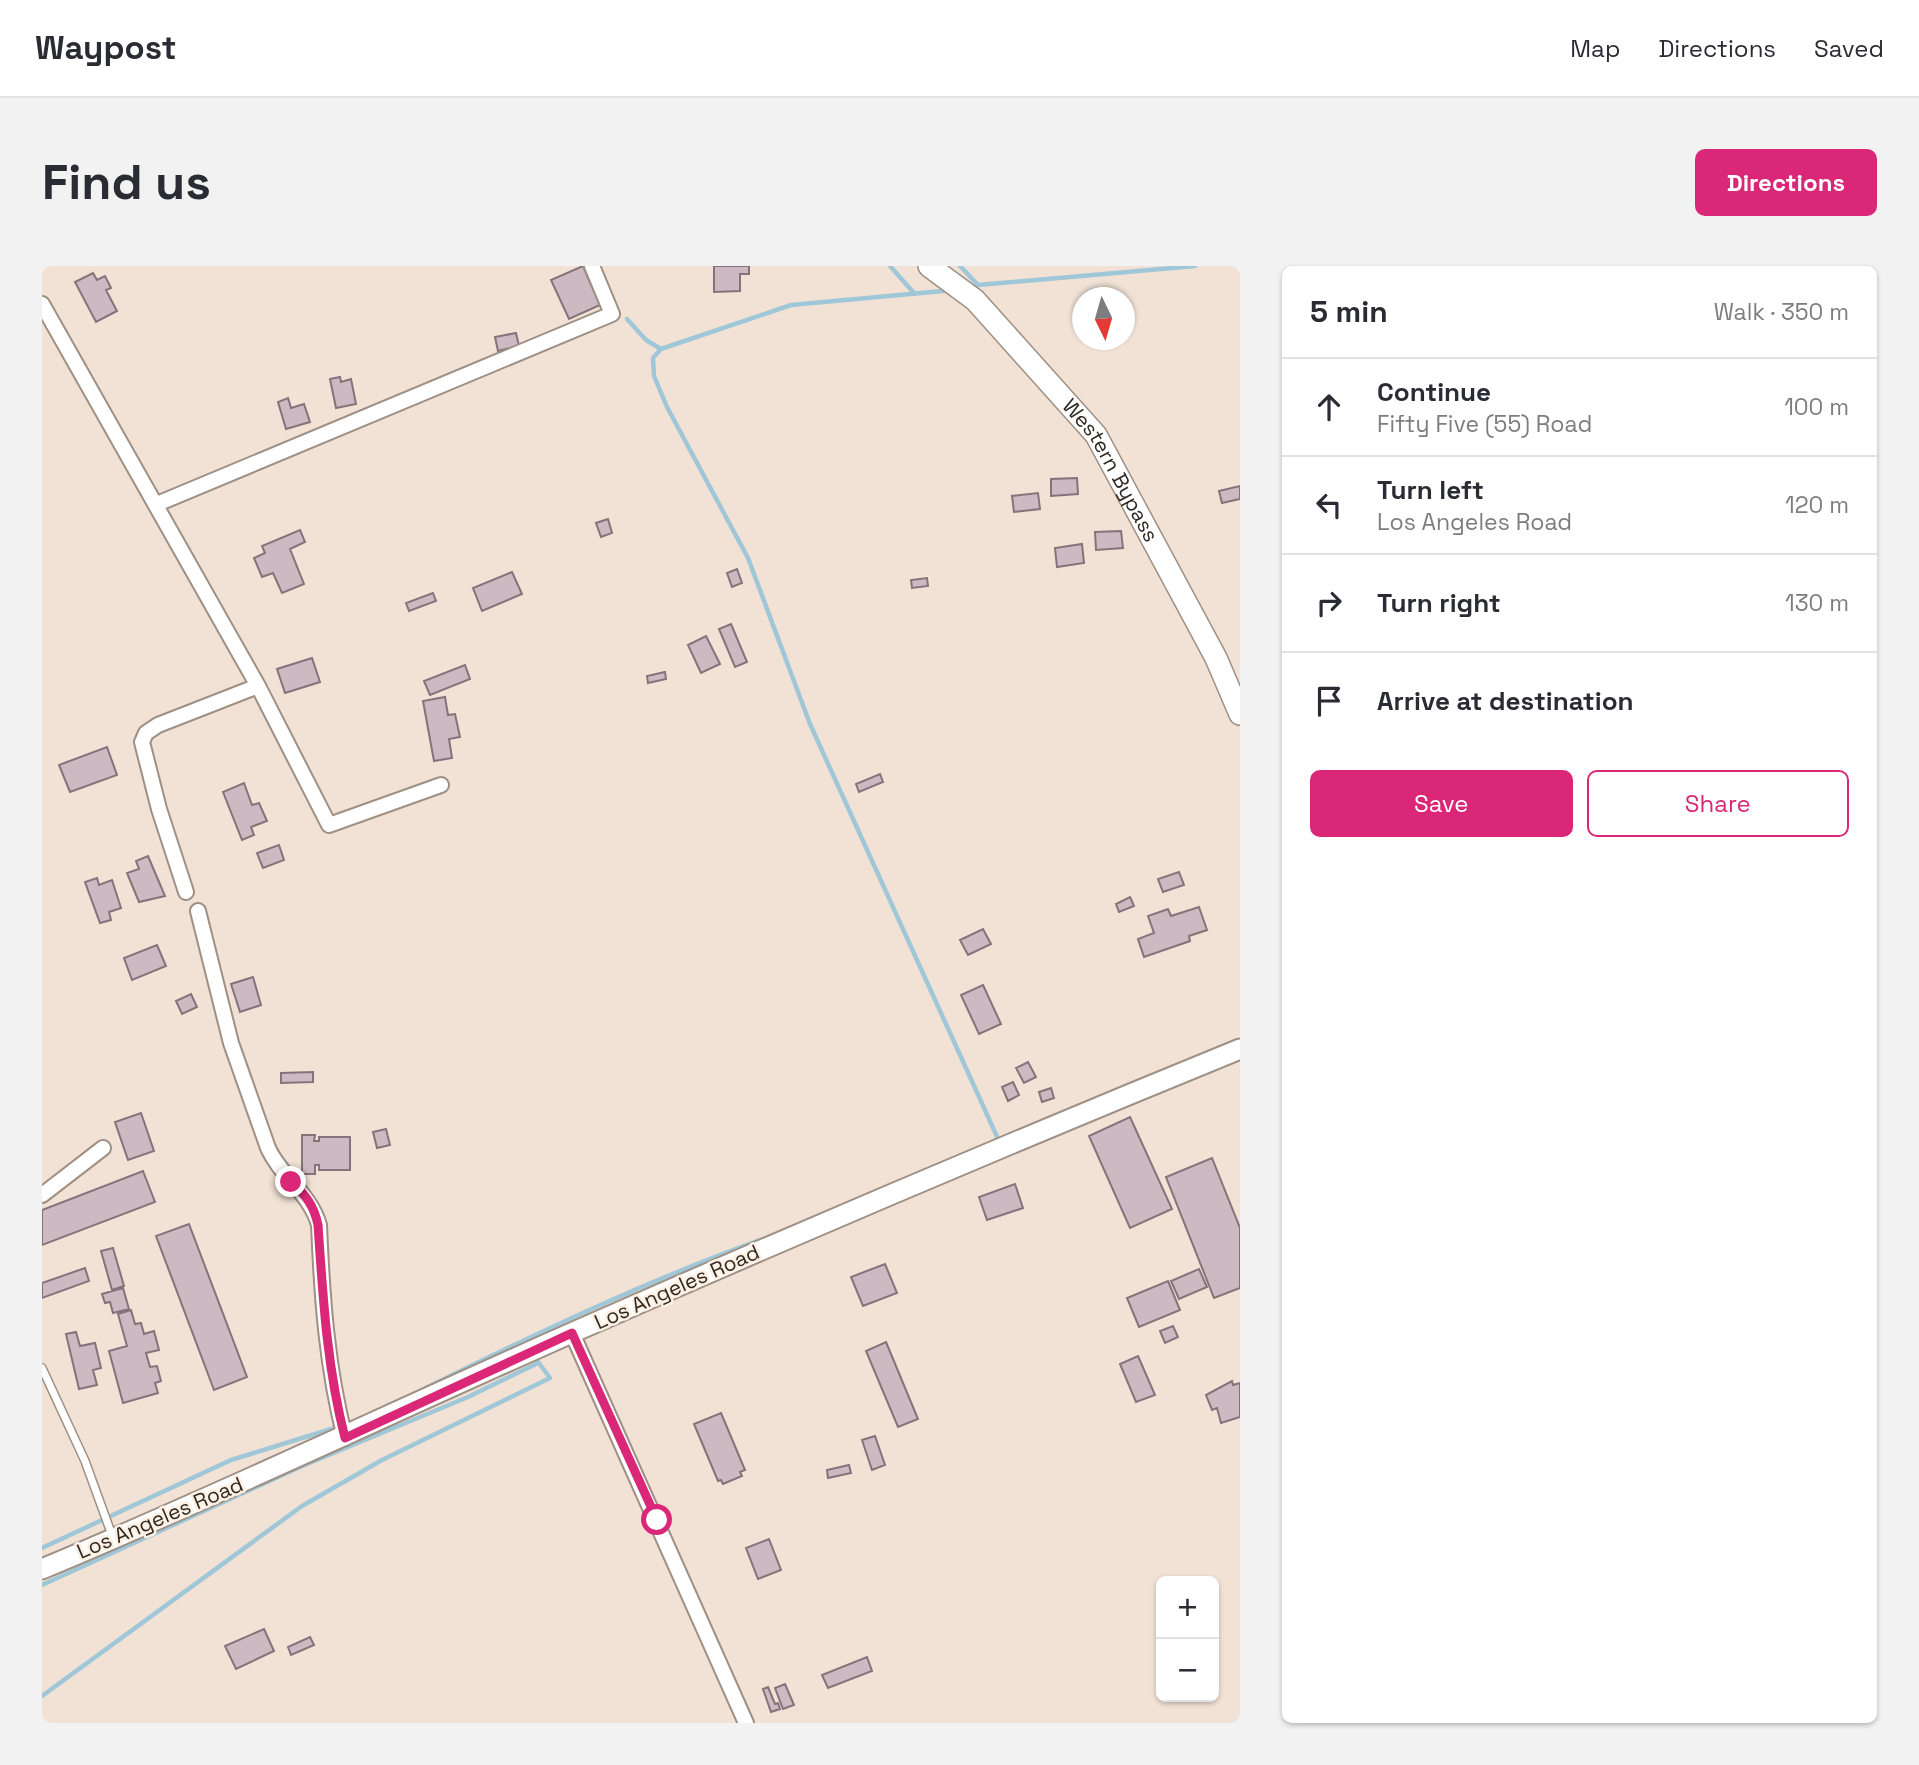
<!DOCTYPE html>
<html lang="en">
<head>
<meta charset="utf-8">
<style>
	body { margin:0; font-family:"Space Grotesk",sans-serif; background:#f2f2f3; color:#2b2b33 }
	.controls { position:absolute; right:21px; bottom:21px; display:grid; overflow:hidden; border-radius:10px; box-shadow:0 2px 5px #0004 }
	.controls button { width:63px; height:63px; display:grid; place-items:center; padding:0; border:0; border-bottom:2px solid #e1e1e2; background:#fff; color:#2b2b33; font:35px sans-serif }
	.compass { position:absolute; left:1030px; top:21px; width:63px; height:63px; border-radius:50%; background:#fff; box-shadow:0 2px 5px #0004; rotate:175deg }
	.stop { position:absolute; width:21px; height:21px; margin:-16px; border:5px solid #db2777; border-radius:50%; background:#fff }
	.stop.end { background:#db2777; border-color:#fff; box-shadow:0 2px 7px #0008 }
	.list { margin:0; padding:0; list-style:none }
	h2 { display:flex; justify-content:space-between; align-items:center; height:91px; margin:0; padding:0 28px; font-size:30px }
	h2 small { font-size:23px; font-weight:400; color:#7c7c81 }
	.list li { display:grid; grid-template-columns:46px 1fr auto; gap:21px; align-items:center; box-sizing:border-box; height:98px; padding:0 28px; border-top:2px solid #e1e1e2 }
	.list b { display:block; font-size:26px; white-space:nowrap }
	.list p { margin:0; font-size:23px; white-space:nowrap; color:#7c7c81 }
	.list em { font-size:23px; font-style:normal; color:#7c7c81 }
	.actions { display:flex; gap:14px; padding:21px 28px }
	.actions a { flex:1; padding:16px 0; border:2px solid #db2777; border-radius:10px; text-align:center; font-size:24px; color:#db2777 }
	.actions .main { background:#db2777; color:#fff }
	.icon { flex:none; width:38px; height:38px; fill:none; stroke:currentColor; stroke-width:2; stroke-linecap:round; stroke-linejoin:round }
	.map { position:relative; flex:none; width:1198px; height:1457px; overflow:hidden; border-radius:10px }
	header { display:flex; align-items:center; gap:42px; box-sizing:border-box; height:98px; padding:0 35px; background:#fff; border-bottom:2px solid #e1e1e2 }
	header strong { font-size:33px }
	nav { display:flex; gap:38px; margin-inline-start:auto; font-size:24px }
	.intro { display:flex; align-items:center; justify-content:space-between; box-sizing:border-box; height:168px; padding:0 42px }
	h1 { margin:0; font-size:49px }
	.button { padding:18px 32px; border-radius:10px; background:#db2777; color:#fff; font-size:24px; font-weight:700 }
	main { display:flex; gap:42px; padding:0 42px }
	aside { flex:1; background:#fff; border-radius:10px; box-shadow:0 2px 5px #0004 }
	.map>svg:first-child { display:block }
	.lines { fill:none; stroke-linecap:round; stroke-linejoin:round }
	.stream { stroke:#9fc7d8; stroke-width:4.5 }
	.building { fill:#ccb9c1; stroke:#84737b; stroke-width:2 }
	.service-casing { stroke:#9e9084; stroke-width:10 }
	.minor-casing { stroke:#9e9084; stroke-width:18 }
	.secondary-casing { stroke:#9e9084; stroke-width:23 }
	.primary-casing { stroke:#9e9084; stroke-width:24 }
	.service { stroke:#fff; stroke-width:7 }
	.minor { stroke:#fff; stroke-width:14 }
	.secondary { stroke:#fff; stroke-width:19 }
	.primary { stroke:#fff; stroke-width:21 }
	.route { stroke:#db2777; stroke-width:9 }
	.labels { text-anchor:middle; stroke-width:5; stroke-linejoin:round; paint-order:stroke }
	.street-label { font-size:21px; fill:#2e2924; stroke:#fef0e3 }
</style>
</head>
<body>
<header>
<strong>Waypost</strong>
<nav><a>Map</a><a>Directions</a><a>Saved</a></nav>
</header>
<div class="intro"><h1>Find us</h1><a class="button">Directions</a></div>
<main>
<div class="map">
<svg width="1198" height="1457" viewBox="0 0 1198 1457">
	<rect width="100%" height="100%" fill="#f1e2d5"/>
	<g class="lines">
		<!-- stream -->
		<path class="stream" d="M848,0L872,27
			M918,0L936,19L1153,0
			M585,53L604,74L619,83L749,39L901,25
			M619,83L611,92L612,110L625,141L706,292L768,458L957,875
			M380,1124C493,1068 606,1014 724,972
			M0,1282L189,1194L299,1160
			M0,1319L258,1201L426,1131L496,1097
			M0,1430L260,1240L340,1194L508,1112L491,1089"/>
	</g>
	<!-- building -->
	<path class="building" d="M541,0L558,39L527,53L509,14Z
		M672,0H707V8H698V25L672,26Z
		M51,7L55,14L63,10L69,22L64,24L75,45L54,56L33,16Z
		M474,67L477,80L456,85L453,71Z
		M298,111L299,116L309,113L314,138L294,142L288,113Z
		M246,132L249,142L262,138L268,156L244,163L236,136Z
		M1035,212L1036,228L1009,230V213Z
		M1198,220V233L1180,237L1177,225Z
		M996,227L998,243L972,246L970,230Z
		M566,253L570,267L559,271L554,257Z
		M258,264L263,276L248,283L262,318L240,327L231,307L220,311L212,292L223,287L220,280Z
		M1079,265L1081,282L1054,284L1053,266Z
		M1040,278L1042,297L1015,301L1013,282Z
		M695,303L700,317L690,321L685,307Z
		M470,306L480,328L440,345L431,322Z
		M885,312L886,320L870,322L869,314Z
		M391,327L394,335L367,345L364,337Z
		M689,358L705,396L693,401L677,363Z
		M664,370L678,398L659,407L646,379Z
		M270,392L278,416L243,427L235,403Z
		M423,399L428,413L388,429L382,415Z
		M623,406L624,413L606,417L605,410Z
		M403,431L406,449L413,448L418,471L407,473L410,492L392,495L381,435Z
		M65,481L75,509L28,526L17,499Z
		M838,508L841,516L817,526L814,518Z
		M202,517L210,539L217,537L225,555L209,561L212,569L200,574L181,526Z
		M237,579L242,594L221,602L215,587Z
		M106,590L123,630L97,636L85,607L97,603L94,595Z
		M1137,606L1142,619L1121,626L1116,613Z
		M55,612L57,619L70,614L79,642L67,646L69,654L58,657L43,616Z
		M1088,631L1092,640L1077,646L1074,638Z
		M1157,641L1165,664L1147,670L1148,675L1102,691L1096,673L1112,667L1106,650L1126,643L1129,650Z
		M941,663L949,678L926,689L918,674Z
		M115,679L124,700L90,714L82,692Z
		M211,711L219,739L198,746L189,718Z
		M941,719L959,758L937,768L919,729Z
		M149,728L155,741L140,748L134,735Z
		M986,796L994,811L982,817L974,802Z
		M271,806V816L239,817V807Z
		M971,816L977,829L966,835L960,821Z
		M1009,822L1012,832L1000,836L997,826Z
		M99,847L112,885L86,894L73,856Z
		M1088,851L1130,943L1088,962L1047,870Z
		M344,863L348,879L335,882L331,866Z
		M260,869H273L272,875H277V871H308V904H277V899H273V908H260Z
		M1170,892L1198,962V1022L1172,1032L1124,911Z
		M101,905L113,936L0,979V944Z
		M973,918L981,942L945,954L937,931Z
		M147,958L205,1111L172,1124L114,970Z
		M71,982L82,1020L70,1024L59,985Z
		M843,998L855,1027L821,1040L809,1011Z
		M43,1002L47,1015L0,1032V1017Z
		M1157,1003L1165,1021L1137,1033L1129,1015Z
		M1126,1015L1138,1044L1097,1061L1085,1032Z
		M81,1022L87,1043L71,1047L68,1036L63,1037L60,1028Z
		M89,1044L93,1058L99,1057L102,1068L112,1065L117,1084L104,1087L108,1101L115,1100L119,1115L113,1117L116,1127L81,1137L67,1085L85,1080L76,1048Z
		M1131,1060L1136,1071L1123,1077L1118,1065Z
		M34,1066L38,1080L53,1077L59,1102L51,1104L55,1119L37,1123L24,1068Z
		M844,1076L876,1153L856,1161L824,1085Z
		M1096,1090L1113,1129L1094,1136L1078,1098Z
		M1190,1115L1191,1119L1198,1117V1151L1179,1157L1175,1142L1170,1144L1164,1129Z
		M679,1147L703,1204L698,1206L700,1210L681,1218L679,1214L676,1215L652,1158Z
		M833,1170L843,1199L830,1204L820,1174Z
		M807,1199L809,1207L786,1212L785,1204Z
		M727,1273L739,1304L716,1313L704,1282Z
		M222,1363L232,1385L194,1403L183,1380Z
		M268,1371L272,1379L249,1389L246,1381Z
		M825,1391L830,1405L786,1422L780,1409Z
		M743,1418L752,1439L741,1443L733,1422Z
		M726,1421L733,1438L736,1437L738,1443L729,1446L721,1423Z"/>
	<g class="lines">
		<!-- service casing -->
		<g class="service-casing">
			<path id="service" d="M0,1102L43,1195L71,1272"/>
		</g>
		<!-- minor casing -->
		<g class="minor-casing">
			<path id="minor" d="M0,38L216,420L287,559L399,519
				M115,238L570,48L550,0
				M144,626L117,543L100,476L104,467L116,459L216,420
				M156,645L189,777L226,882C239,911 268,927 277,959C280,1032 285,1102 303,1172
				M0,929L61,882
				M530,1067L704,1457"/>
		</g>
		<!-- secondary casing -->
		<g class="secondary-casing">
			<path id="secondary" d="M0,1303C180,1228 355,1144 534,1065C754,968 975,874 1198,783"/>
		</g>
		<!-- primary casing -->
		<g class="primary-casing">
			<g id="primary">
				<path id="s1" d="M887,0L933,34L1054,169L1174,392L1198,448"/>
			</g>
		</g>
		<!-- service -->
		<use href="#service" class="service"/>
		<!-- minor -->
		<use href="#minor" class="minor"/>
		<!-- secondary -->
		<use href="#secondary" class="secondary"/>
		<!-- primary -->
		<use href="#primary" class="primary"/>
	</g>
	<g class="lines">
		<!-- route -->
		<path class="route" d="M249,916C264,929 272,940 276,959C281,1032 285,1102 303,1172L530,1067L615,1254"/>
	</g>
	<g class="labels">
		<!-- street labels -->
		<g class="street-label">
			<text dy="7" stroke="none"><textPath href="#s1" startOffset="276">Western Bypass</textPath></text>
			<text transform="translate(635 1021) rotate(-24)" y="7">Los Angeles Road</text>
			<text transform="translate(118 1252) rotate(-23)" y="7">Los Angeles Road</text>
		</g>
	</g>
</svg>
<div class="controls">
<button>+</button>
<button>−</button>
</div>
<svg class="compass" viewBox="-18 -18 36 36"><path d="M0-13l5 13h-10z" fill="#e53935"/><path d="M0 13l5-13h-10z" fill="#7c7c81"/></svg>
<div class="stop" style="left:615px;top:1254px"></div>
<div class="stop end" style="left:249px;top:916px"></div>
</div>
<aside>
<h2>5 min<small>Walk · 350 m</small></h2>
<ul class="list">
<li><svg class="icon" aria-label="ahead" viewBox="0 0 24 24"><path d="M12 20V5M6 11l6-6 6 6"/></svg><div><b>Continue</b><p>Fifty Five (55) Road</p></div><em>100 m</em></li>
<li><svg class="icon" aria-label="left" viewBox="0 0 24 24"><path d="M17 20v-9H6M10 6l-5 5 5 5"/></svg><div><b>Turn left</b><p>Los Angeles Road</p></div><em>120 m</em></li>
<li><svg class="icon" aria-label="right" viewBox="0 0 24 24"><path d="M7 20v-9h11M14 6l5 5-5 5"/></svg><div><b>Turn right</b></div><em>130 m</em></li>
<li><svg class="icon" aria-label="arrive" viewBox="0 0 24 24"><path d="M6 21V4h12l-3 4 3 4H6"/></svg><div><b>Arrive at destination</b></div></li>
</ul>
<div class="actions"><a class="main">Save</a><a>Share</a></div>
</aside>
</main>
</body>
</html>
